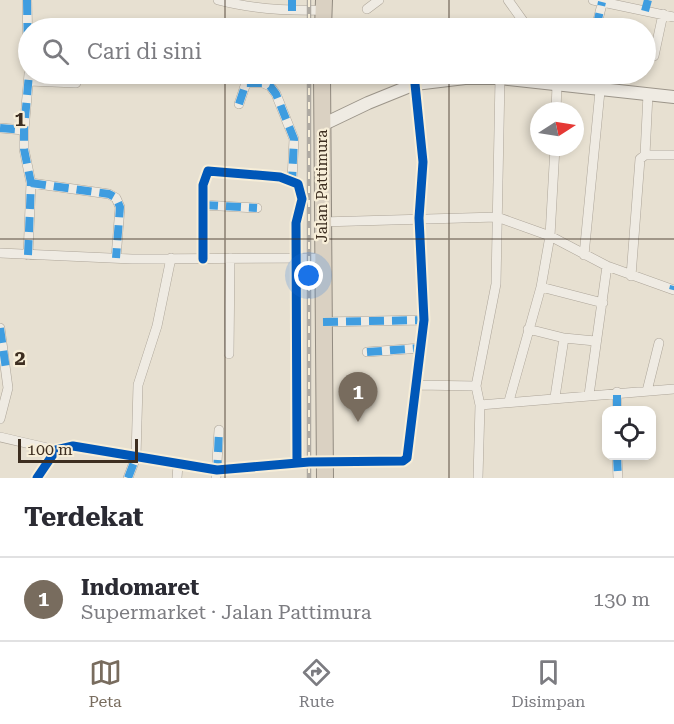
<!DOCTYPE html>
<html lang="id">
<head>
<meta charset="utf-8">
<style>
	body { margin:0; font-family:"Roboto Serif",serif; background:#f7f7f7; color:#2b2b33 }
	.controls { position:absolute; right:18px; bottom:18px; display:grid; overflow:hidden; border-radius:12px; box-shadow:0 3px 9px #0003 }
	.controls button { width:54px; height:54px; display:grid; place-items:center; padding:0; border:0; border-bottom:2px solid #e1e1e2; background:#fff; color:#2b2b33; font:30px sans-serif }
	.compass { position:absolute; left:530px; top:102px; width:54px; height:54px; border-radius:50%; background:#fff; box-shadow:0 3px 9px #0003; rotate:78deg }
	.scale { position:absolute; left:18px; bottom:15px; width:120px; box-sizing:border-box; padding-left:6px; border:3px solid #3d2e20; border-top:0; font-size:16px; line-height:21px; white-space:nowrap; color:#3d2e20; -webkit-text-stroke:4px #f7eed8; paint-order:stroke }
	.you { position:absolute; left:309px; top:276px; width:21px; height:21px; margin:-15px; border:4px solid #fff; border-radius:50%; background:#1a73e8; box-shadow:0 0 0 9px #1a73e833 }
	.badge { display:grid; place-items:center; width:39px; height:39px; border-radius:50%; background:#786c5e; color:#fff; font-size:20px; font-weight:700 }
	.pin { position:absolute; translate:-50% -50px; filter:drop-shadow(0 2px 3px #0008) }
	.pin::after { content:''; position:absolute; top:32px; width:21px; height:18px; background:inherit; clip-path:polygon(0 0,100% 0,50% 100%) }
	.list { margin:0; padding:0; list-style:none }
	h2 { display:flex; justify-content:space-between; align-items:center; height:78px; margin:0; padding:0 24px; font-size:26px }
	h2 small { font-size:20px; font-weight:400; color:#7c7c81 }
	.list li { display:grid; grid-template-columns:39px 1fr auto; gap:18px; align-items:center; box-sizing:border-box; height:84px; padding:0 24px; border-top:2px solid #e1e1e2 }
	.list b { display:block; font-size:22px; white-space:nowrap }
	.list p { margin:0; font-size:20px; white-space:nowrap; color:#7c7c81 }
	.list em { font-size:20px; font-style:normal; color:#7c7c81 }
	.icon { flex:none; width:33px; height:33px; fill:none; stroke:currentColor; stroke-width:2; stroke-linecap:round; stroke-linejoin:round }
	.map { position:relative; flex:none; width:674px; height:478px; overflow:hidden }
	.search { position:absolute; background:#fff; box-shadow:0 3px 9px #0003; left:18px; right:18px; top:18px; height:66px; display:flex; align-items:center; gap:15px; box-sizing:border-box; padding:0 21px; border-radius:33px; color:#7c7c81; font-size:22px }
	.sheet { height:162px; background:#fff }
	nav { display:flex; justify-content:space-around; align-items:center; box-sizing:border-box; height:84px; border-top:2px solid #e1e1e2; background:#fff; font-size:16px; color:#7c7c81 }
	nav a { display:grid; justify-items:center; gap:3px }
	nav .on { color:#786c5e }
	.map>svg:first-child { display:block }
	.lines { fill:none; stroke-linecap:round; stroke-linejoin:round }
	.street-casing { stroke:#ada599; stroke-width:10 }
	.secondary-casing { stroke:#9c958a; stroke-width:14 }
	.highway-casing { stroke:#928b80; stroke-width:18 }
	.street { stroke:#efebe3; stroke-width:9 }
	.secondary { stroke:#efebe3; stroke-width:12 }
	.highway { stroke:#dad1c2; stroke-width:16 }
	.rail-casing { stroke:#afaaa2; stroke-width:4.5 }
	.rail { stroke:#f7eed8; stroke-width:2; stroke-dasharray:7; stroke-linecap:butt }
	.quiet { stroke:#3f9de0; stroke-width:8; stroke-dasharray:15 8; stroke-linecap:butt }
	.cycleway-casing { stroke:#f7eed8; stroke-width:13 }
	.cycleway { stroke:#0057b8; stroke-width:9 }
	.grid { fill:none; stroke:#3d2e20; stroke-width:1.5; stroke-opacity:0.55 }
	.labels { text-anchor:middle; stroke-width:4.5; stroke-linejoin:round; paint-order:stroke }
	.street-label { font-size:15px; fill:#3d2e20; stroke:#f7eed8 }
	.grid-label { font-size:20px; text-anchor:middle; font-weight:bold; fill:#3d2e20; stroke:#f7eed8; stroke-width:4.5; stroke-linejoin:round; paint-order:stroke }
</style>
</head>
<body>
<div class="map">
<svg width="674" height="478" viewBox="0 0 674 478">
	<rect width="100%" height="100%" fill="#e7e0d1"/>
	<g class="lines">
		<!-- street casing -->
		<g class="street-casing">
			<path id="street" d="M27,0L28,58
				M218,0C252,9 289,11 324,10
				M508,0L528,28
				M593,0L674,17
				M367,9L379,0
				M596,28L603,0
				M654,56L663,14
				M551,74L557,85L556,111
				M585,77L586,74
				M29,81L76,83
				M239,104L246,83H263L270,86L276,94L294,139L292,180
				M0,128L24,130
				M645,155H674
				M31,183L109,194L116,198L120,207L116,258
				M203,205L257,208
				M321,222L497,217L550,236L607,266L674,290
				M0,253L132,259L322,258
				M28,255L31,183L24,149V130L29,74
				M584,255L600,91
				M203,259V185L208,171L280,177L298,184L302,199L296,223L297,463
				M631,276L640,159L645,155L648,94
				M541,287L603,303
				M323,322L424,320
				M0,328L8,388L0,419
				M528,329L564,338L595,341
				M367,352L421,348
				M229,354L230,258
				M417,385L476,386
				M647,391L659,343
				M589,395L607,266
				M555,397L564,338
				M509,401L541,287L550,236L555,147
				M480,405L674,389
				M617,410V392
				M0,437L56,450
				M617,456L618,478
				M37,478L56,450L73,446L217,470L309,462L403,461L407,458L424,320L419,218L423,162L415,84
				M128,478L136,457L138,385L157,326L171,258
				M177,478L178,465
				M216,478L219,430
				M478,478L480,405L476,386L496,284L500,78"/>
		</g>
		<!-- secondary casing -->
		<g class="secondary-casing">
			<path id="secondary" d="M322,125L368,103L415,84L465,78H500L674,97"/>
		</g>
		<!-- highway casing -->
		<g class="highway-casing">
			<path id="highway" d="M323,28L324,0
				M322,74L325,478"/>
		</g>
		<!-- street -->
		<use href="#street" class="street"/>
		<!-- secondary -->
		<use href="#secondary" class="secondary"/>
		<!-- highway -->
		<use href="#highway" class="highway"/>
		<!-- rail casing -->
		<g class="rail-casing">
			<path id="rail" d="M309,0V28
				M309,74V478"/>
		</g>
		<!-- rail -->
		<use href="#rail" class="rail"/>
		<!-- quiet -->
		<path class="quiet" d="M27,0L28,58
			M292,11V0
			M645,11L648,0
			M596,28L602,2
			M585,77L586,74
			M239,104L246,83H263L270,86L276,94L294,139L292,180
			M0,128L24,130
			M31,183L109,194L116,198L120,207L116,258
			M203,205L257,208
			M28,255L31,183L24,149V130L29,74
			M673,290L674,286
			M323,322L424,320
			M0,328L6,369
			M367,352L421,348
			M617,410V392
			M617,456L618,478
			M217,475L219,430
			M128,478L136,457"/>
		<!-- cycleway casing -->
		<g class="cycleway-casing">
			<path id="cycleway" d="M203,259V185L208,171L280,177L298,184L302,199L296,223L297,463
				M37,478L56,450L73,446L217,470L309,462L403,461L407,458L424,320L419,218L423,162L415,84"/>
		</g>
		<!-- cycleway -->
		<use href="#cycleway" class="cycleway"/>
	</g>
	<!-- grid -->
	<path class="grid" d="M225,0V28M449,0V28M225,74V478M449,74V478M0,239H674"/>
	<g class="labels">
		<!-- street labels -->
		<g class="street-label">
			<text transform="translate(322 186) rotate(-90)" y="5">Jalan Pattimura</text>
		</g>
	</g>
	<g class="grid-label">
		<text x="20" y="126">1</text>
		<text x="20" y="365">2</text>
	</g>
</svg>
<div class="controls">
<button><svg class="icon" aria-label="locate" viewBox="0 0 24 24"><circle cx="12" cy="12" r="6"/><path d="M12 2v4M12 18v4M2 12h4M18 12h4"/></svg></button>
</div>
<svg class="compass" viewBox="-18 -18 36 36"><path d="M0-13l5 13h-10z" fill="#e53935"/><path d="M0 13l5-13h-10z" fill="#7c7c81"/></svg>
<div class="scale">100 m</div>
<div class="you"></div>
<div class="pin badge" style="left:358px;top:422px">1</div>
<div class="search"><svg class="icon" aria-label="search" viewBox="0 0 24 24"><circle cx="10" cy="10" r="6"/><path d="M15 15l6 6"/></svg>Cari di sini</div>
</div>
<section class="sheet">
<h2>Terdekat<small></small></h2>
<ul class="list">
<li><span class="badge">1</span><div><b>Indomaret</b><p>Supermarket · Jalan Pattimura</p></div><em>130 m</em></li>
</ul>
</section>
<nav>
<a class="on"><svg class="icon" aria-label="map" viewBox="0 0 24 24"><path d="M3 6l6-2 6 2 6-2v14l-6 2-6-2-6 2zM9 4v14M15 6v14"/></svg>Peta</a>
<a><svg class="icon" aria-label="directions" viewBox="0 0 24 24"><path d="M12 3l9 9-9 9-9-9zM9 14v-3h6M13 9l2 2-2 2"/></svg>Rute</a>
<a><svg class="icon" aria-label="saved" viewBox="0 0 24 24"><path d="M7 4h10v16l-5-4-5 4z"/></svg>Disimpan</a>
</nav>
</body>
</html>
